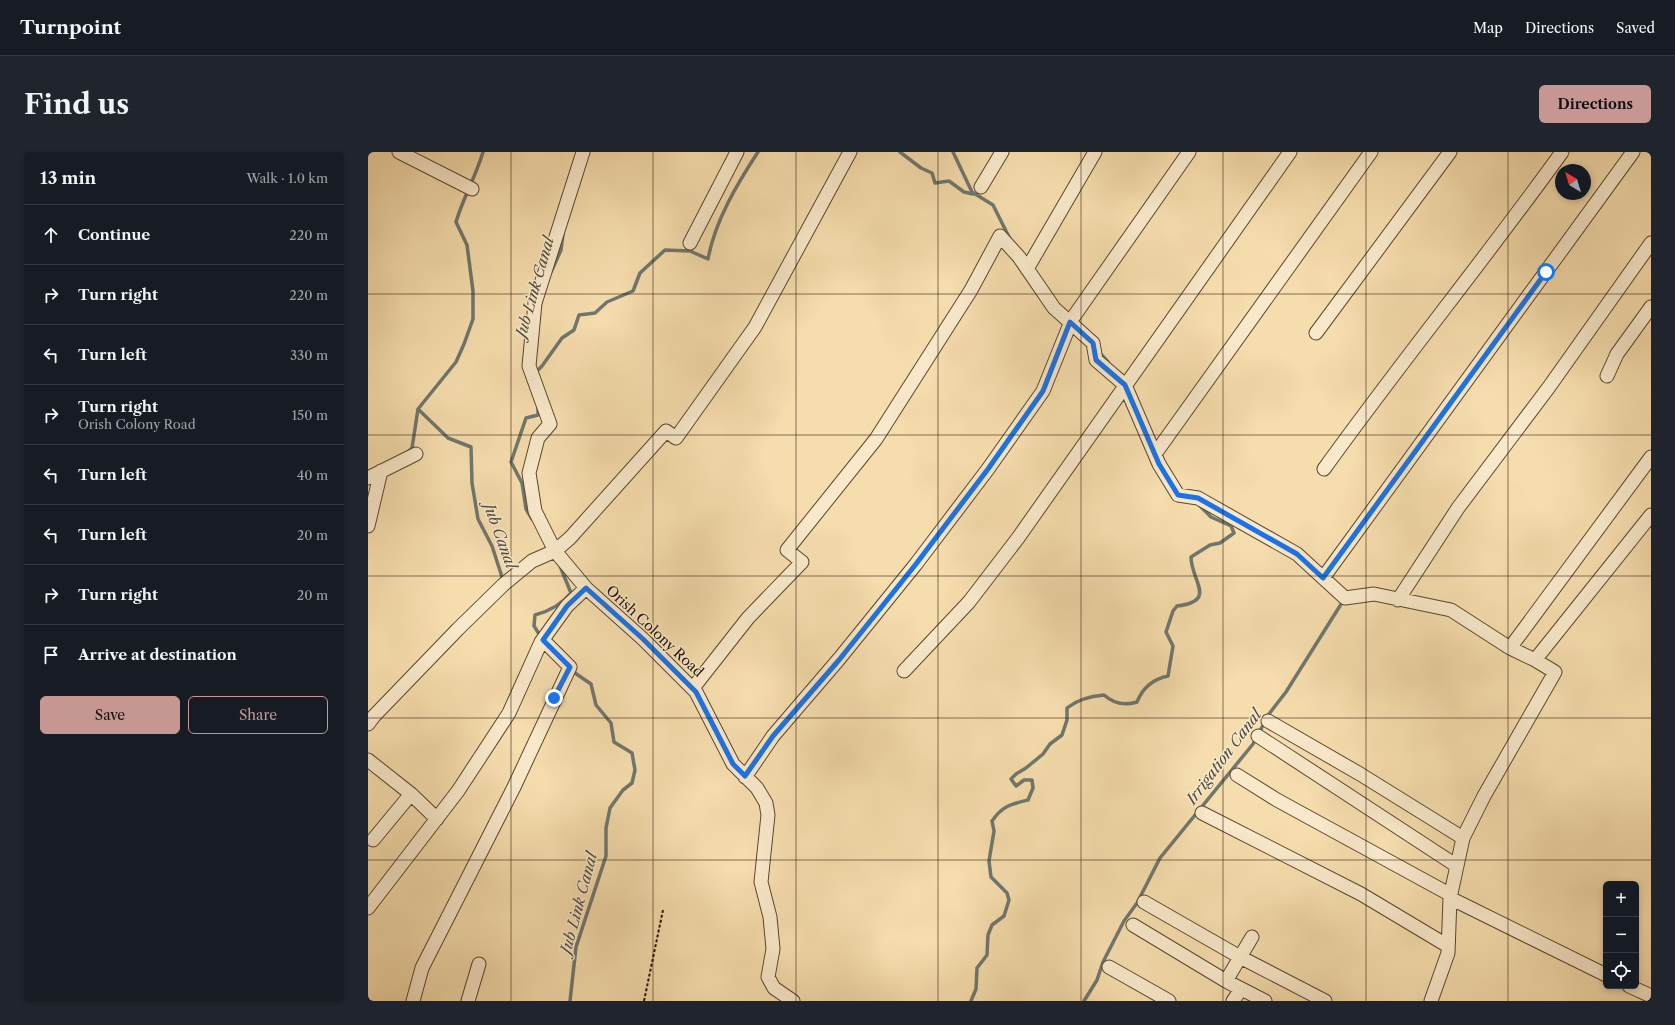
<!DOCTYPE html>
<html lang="en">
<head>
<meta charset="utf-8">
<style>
	body { margin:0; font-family:"Libre Caslon Text",serif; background:#20242c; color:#f1f3f6 }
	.controls { position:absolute; right:12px; bottom:12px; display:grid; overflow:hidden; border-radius:6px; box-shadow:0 2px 6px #0003 }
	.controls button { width:36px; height:36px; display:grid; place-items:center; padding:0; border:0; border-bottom:1px solid #363941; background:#171b24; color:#f1f3f6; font:20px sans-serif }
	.compass { position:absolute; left:1187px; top:12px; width:36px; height:36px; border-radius:50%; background:#171b24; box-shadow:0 2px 6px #0003; rotate:322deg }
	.stop { position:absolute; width:12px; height:12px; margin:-9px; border:3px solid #1a73e8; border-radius:50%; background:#fff }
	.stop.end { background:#1a73e8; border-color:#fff; box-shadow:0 1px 4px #0008 }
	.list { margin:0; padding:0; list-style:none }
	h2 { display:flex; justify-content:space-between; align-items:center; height:52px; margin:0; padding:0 16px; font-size:17px }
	h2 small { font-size:13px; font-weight:400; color:#9ea1a6 }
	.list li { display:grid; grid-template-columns:26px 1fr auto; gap:12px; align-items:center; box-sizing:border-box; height:60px; padding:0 16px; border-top:1px solid #363941 }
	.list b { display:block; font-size:15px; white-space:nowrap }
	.list p { margin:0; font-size:13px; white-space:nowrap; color:#9ea1a6 }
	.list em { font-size:13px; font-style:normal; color:#9ea1a6 }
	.actions { display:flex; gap:8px; padding:12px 16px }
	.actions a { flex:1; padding:9px 0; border:1px solid #c59692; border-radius:6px; text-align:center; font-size:14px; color:#c59692 }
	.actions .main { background:#c59692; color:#111 }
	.icon { flex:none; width:22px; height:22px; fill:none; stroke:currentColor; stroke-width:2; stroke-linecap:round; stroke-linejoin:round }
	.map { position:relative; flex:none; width:1283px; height:849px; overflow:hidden; border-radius:6px }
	header { display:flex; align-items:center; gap:24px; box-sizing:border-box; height:56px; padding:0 20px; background:#171b24; border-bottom:1px solid #363941 }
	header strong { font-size:19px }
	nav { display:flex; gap:22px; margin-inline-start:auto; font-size:14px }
	.intro { display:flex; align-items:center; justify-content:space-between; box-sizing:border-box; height:96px; padding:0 24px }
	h1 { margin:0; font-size:28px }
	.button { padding:10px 18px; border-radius:6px; background:#c59692; color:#111; font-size:14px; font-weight:700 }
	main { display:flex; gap:24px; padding:0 24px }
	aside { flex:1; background:#171b24; border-radius:6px; box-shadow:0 2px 6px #0003 }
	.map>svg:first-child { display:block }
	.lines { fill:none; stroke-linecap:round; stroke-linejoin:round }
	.stream { stroke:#6f776e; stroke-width:3.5 }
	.minor-casing { stroke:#59462f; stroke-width:15 }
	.path { stroke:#251305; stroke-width:2; stroke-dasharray:3 2; stroke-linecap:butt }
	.minor { stroke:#f9e9ca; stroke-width:13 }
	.route { stroke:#1a73e8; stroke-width:5 }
	.grid { fill:none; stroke:#251305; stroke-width:1; stroke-opacity:0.55 }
	.labels { text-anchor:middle; stroke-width:3; stroke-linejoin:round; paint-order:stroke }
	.street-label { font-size:14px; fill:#251305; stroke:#f9e9ca }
	.water-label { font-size:15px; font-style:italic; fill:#504d42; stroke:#f9e9ca }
</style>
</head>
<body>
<header>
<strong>Turnpoint</strong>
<nav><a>Map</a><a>Directions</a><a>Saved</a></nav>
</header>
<div class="intro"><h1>Find us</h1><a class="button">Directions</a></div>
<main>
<aside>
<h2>13 min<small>Walk · 1.0 km</small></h2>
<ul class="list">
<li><svg class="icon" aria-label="ahead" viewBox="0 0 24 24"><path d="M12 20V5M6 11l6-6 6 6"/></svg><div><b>Continue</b></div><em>220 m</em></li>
<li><svg class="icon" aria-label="right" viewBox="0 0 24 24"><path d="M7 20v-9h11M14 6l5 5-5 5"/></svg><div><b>Turn right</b></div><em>220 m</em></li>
<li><svg class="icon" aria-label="left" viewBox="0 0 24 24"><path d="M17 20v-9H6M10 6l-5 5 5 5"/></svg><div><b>Turn left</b></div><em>330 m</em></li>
<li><svg class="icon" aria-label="right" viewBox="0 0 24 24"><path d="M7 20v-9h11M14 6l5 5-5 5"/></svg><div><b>Turn right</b><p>Orish Colony Road</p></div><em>150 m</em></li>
<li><svg class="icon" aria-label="left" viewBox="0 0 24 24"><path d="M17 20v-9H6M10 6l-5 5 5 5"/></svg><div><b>Turn left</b></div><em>40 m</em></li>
<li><svg class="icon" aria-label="left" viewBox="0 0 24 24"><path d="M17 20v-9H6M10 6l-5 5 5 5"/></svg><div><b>Turn left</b></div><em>20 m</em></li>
<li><svg class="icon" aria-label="right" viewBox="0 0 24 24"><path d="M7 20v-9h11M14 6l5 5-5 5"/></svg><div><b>Turn right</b></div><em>20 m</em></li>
<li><svg class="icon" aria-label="arrive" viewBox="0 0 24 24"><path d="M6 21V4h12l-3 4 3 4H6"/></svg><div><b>Arrive at destination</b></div></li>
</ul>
<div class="actions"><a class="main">Save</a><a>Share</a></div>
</aside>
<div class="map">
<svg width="1283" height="849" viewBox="0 0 1283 849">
	<rect width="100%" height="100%" fill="#f6ddad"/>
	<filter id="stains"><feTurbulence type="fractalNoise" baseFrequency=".005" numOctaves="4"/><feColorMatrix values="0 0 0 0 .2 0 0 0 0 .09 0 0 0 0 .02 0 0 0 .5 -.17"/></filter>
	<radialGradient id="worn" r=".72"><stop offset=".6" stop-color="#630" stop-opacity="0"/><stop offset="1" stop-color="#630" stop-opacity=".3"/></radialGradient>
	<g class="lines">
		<!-- stream -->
		<path class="stream" d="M532,0L553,16L564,21L567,31L581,29L596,40L605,42
			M585,0L604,40L625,53L641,85
			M183,120L193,98L195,82
			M731,200L740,210
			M167,221L174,214L194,186L206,178L211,163L227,161L239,150L265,139L272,121L297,98L322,99L340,107C347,69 369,32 390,0
			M50,257L80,286L103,295L104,331L110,367L124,394L135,428
			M40,300L44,296L50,257L88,210L96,192L105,167V139L99,93L88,70C95,46 108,24 115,0
			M164,367L158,357L154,331L143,310L158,266L170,263V254
			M173,485L166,474L167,463C182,459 193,453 203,441L192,414
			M202,849L208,795L238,704V676L242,656L255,638L264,631L267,618L264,601L246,590L243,571L228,553L223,532L207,521L205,515
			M603,849L608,837L609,816L619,803L620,783L624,773L636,764L641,748L639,741L623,725L621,709L626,679L624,669C634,654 643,652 660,648L665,636L664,628H656L648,634L643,627L648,622L658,616L675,602L682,592L694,583L699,568V556C709,548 723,544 736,543C746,552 756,554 769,550C775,535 785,527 800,524L805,494L798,480L805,459L809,454C850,449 823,429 823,405L842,393L852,391L866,381L863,374L843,365L832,354
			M716,849L729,828L735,810L756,769L769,751L792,706L885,592L901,562L918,540L975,449"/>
		<!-- minor casing -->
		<g class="minor-casing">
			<path id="minor" d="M31,0L104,37
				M215,0L167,151L161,214L182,272L170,286L161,321L167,359L187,399L218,436L275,487L328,540L365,612L389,636L398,651L400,663L393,730L402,765L405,797L400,825L406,836L425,849
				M613,35L634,0
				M322,91L369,0
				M659,117L727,0
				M948,181L1082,0
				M1239,224L1249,202L1283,155
				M787,302L1003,0
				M956,317C1033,210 1117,107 1194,0
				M0,326L48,302
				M0,374L13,319
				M955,426L1265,0
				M1030,448L1090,356L1181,235L1283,91
				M1142,496L1283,305
				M536,519L601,450L650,386L922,0
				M325,536L380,466L434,410L419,398L508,287L603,138L632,84L651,105L686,156L725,191L728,208L757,233L791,312L810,343L830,346L929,402L977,446L1006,442L1083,458L1142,496L1167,508
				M900,569L992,622L1095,686
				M0,572L6,564L90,477L135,433L164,409L187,399L202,386L298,279L308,286L387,175L482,0
				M890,584L1089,714
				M0,608L43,642L69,667
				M869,623L909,648L1083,743
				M377,625L405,584L471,507L548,412L620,317L675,239L704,167L821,0
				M834,661L993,742L1080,794
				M5,688L43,642
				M1082,746L1238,823
				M776,750L872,805L957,849
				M0,756L90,639L141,561L173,490L199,454L218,436
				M765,773L858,829L897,849
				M741,815L801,849
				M1261,834L1283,844
				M45,849L54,816L146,635L202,515L175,488
				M100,849L111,812
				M865,849L873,837L858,829L884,785
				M1063,849L1080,801L1082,746L1095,686L1116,644L1187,520L1167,508L1283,363"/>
		</g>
		<!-- path -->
		<path class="path" d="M276,849L295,758"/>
		<!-- minor -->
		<use href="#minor" class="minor"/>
	</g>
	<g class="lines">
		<!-- route -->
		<path class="route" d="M186,546L202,515L175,488L199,454L218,436L275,487L328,540L365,612L377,624L405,584L471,508L548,412L620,317L675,239L702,170L725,191L728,208L757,233L791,312L810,343L830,346L929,402L955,426L1178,120"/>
	</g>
	<!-- grid -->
	<path class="grid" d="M143,0V849M285,0V849M428,0V849M570,0V849M713,0V849M855,0V849M998,0V849M1140,0V849M0,142H1283M0,283H1283M0,424H1283M0,566H1283M0,708H1283"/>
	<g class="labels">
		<!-- street labels -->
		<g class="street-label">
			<text transform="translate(287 479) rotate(43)" y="5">Orish Colony Road</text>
		</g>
		<!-- water labels -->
		<g class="water-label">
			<text transform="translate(167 135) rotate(-74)" y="5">Jub Link Canal</text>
			<text transform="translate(132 384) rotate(70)" y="5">Jub Canal</text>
			<text transform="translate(856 605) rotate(-53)" y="5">Irrigation Canal</text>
			<text transform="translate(211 751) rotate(-75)" y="5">Jub Link Canal</text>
		</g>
	</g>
	<rect width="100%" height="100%" filter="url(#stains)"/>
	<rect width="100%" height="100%" fill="url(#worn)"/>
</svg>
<div class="controls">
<button>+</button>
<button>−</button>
<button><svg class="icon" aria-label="locate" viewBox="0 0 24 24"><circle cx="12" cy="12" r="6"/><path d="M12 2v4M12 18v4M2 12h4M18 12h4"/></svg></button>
</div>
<svg class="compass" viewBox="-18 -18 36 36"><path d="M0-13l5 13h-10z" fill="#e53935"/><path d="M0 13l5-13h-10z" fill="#9ea1a6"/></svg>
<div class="stop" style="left:1178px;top:120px"></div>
<div class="stop end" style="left:186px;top:546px"></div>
</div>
</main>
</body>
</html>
